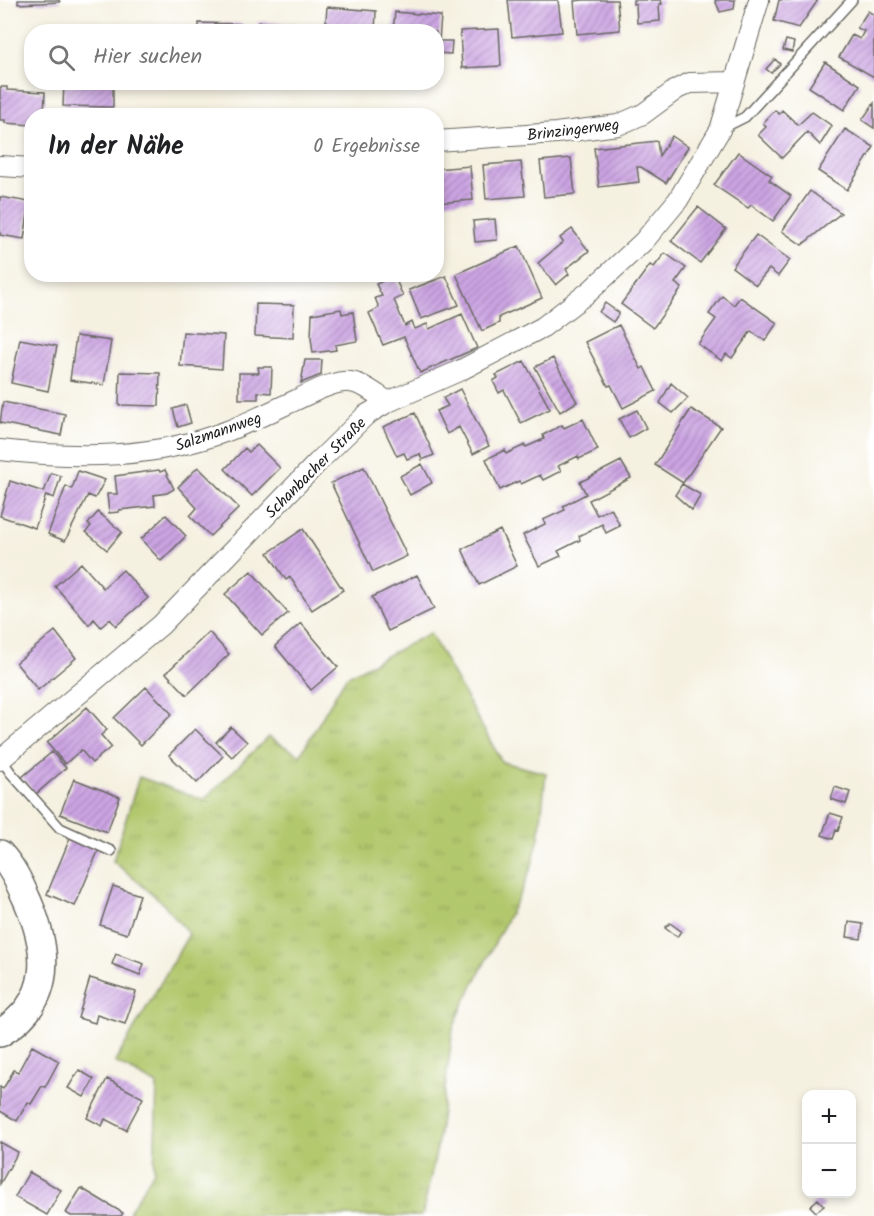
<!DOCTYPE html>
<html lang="de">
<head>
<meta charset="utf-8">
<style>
	body { margin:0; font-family:Kalam,sans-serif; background:#f2f2f2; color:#202124 }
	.controls { position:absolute; right:18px; bottom:18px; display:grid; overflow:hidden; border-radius:12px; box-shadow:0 3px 9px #0003 }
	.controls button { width:54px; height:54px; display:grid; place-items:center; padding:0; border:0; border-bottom:2px solid #e0e0e0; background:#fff; color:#202124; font:30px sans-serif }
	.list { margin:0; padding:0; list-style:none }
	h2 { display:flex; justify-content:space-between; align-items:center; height:78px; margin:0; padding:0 24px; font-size:26px }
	h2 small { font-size:20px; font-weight:400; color:#757577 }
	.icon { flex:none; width:33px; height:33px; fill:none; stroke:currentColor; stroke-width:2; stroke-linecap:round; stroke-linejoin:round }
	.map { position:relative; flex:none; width:874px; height:1216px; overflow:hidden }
	.search { position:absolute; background:#fff; box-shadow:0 3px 9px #0003; left:24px; top:24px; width:420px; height:66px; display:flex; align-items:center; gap:15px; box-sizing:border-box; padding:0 21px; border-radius:24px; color:#757577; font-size:22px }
	.panel { position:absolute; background:#fff; box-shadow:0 3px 9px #0003; left:24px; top:108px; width:420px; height:174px; border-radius:24px }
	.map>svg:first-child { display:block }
	.grass { fill:url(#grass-tufts); stroke:#677244; stroke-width:1.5 }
	.building { fill:url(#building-hatch) }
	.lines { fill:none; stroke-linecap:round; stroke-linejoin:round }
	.lane-casing { stroke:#686761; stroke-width:12 }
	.street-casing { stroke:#686761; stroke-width:22 }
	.secondary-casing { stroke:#686761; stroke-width:30 }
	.lane { stroke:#fff; stroke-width:9 }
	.street { stroke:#fff; stroke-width:20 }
	.secondary { stroke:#fff; stroke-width:27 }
	.labels { text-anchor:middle; stroke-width:6; stroke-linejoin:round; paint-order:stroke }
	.street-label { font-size:16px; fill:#1c1c1c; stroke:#fff }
</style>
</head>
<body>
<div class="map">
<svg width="874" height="1216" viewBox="0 0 874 1216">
	<defs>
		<pattern id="grass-tufts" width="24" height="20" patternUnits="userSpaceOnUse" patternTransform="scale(1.5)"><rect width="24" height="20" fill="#b2c86d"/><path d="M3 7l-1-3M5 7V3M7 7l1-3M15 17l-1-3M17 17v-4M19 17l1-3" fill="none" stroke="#98ab5e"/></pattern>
		<pattern id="building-hatch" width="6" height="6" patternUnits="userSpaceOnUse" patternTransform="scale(1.5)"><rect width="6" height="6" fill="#cca4e3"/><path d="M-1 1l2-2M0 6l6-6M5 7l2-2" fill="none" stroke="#a585b7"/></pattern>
	</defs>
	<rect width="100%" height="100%" fill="#fff"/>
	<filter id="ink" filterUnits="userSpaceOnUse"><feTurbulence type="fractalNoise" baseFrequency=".0167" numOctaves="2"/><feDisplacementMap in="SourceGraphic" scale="12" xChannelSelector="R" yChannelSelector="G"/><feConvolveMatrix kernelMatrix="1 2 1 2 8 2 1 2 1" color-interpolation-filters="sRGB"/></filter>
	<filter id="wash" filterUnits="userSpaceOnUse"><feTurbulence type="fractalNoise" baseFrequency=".008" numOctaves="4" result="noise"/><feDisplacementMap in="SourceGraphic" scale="24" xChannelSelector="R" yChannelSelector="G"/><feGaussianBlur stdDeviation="1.35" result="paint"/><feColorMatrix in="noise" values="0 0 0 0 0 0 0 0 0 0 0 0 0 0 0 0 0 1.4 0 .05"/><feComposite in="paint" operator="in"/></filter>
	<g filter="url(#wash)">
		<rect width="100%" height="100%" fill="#f5f1e1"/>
		<!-- grass -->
		<path class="grass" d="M430,633L502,762L546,773L539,837L532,865L522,890L463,1005L453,1029L437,1148L422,1216H135L129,1212L154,1171L157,1085L115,1062L189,934L162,902L113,861L139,777L204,800L268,737L300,755L346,677Z"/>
		<g id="blocks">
			<!-- building -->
			<path class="building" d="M18,0H59L60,2L18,4Z
				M508,0H558L562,32L512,37Z
				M584,0H617L620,30L577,34L574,1Z
				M633,0H661L662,4H659L660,21L637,23L636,4H633Z
				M715,0H735L734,9L720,12Z
				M779,0H818L799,28L774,21Z
				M327,7L376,11L375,32H325Z
				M868,11L874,15V77L839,57L852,35L860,39L864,31L857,28Z
				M395,12L441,16L439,41H452L451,54L436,53V32H393Z
				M258,22L300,24V32H258Z
				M199,23L242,24V32H199Z
				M499,29L501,66L462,68L460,31Z
				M786,40L794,42L792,52L783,50Z
				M775,59L780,64L771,73L766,69Z
				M825,62L860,85L844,110L809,87Z
				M64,82H113V107L63,106Z
				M0,87H7V90L45,92L44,116H32V125L5,123V120H0Z
				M874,103V128L862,120Z
				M775,110L779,114L782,110L798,125L812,112L832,126L820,145L807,132L782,158L758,135L766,127L763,123Z
				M845,129L874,147L847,190L818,171Z
				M672,136L688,147L666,183L641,167H637L639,182L599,187L594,148L657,141L659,156Z
				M738,152L772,176L769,180L791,196L773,221L751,205L748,208L714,185Z
				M571,158L575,194L544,197L540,161Z
				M521,162L525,196L486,199L483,165Z
				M470,166L473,200L436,203V169Z
				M810,191L841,213L802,245L782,231Z
				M0,197L30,202L24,239L0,235Z
				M698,207L726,229L700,263L671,241Z
				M495,219L497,240L475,242L473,221Z
				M572,229L589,251L566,269L569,274L556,285L538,263L563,242L560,238Z
				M756,235L790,260L778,276L769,269L756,285L732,267Z
				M519,246L542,298L499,317V323L482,331L456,274Z
				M665,253L686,268L675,283L682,288L653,328L621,304L650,265L654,267Z
				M382,274H407L396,280L403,296L394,300L405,326L412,322L415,329L427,324L429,329L462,314L477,348L420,373L404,337L383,345L369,313L379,308L375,298L382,296L376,284L385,280Z
				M446,276L459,305L421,319L409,290Z
				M722,296L734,305L740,297L777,323L765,341L751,331L732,358L726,354L722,361L698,344L716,319L709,314Z
				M605,303L619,313L613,322L599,312Z
				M256,304L294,305L293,338L255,336Z
				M341,309L342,314L353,312L357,341L335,345L336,350L313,353L311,338L312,314Z
				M619,325L641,369L644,367L656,391L623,408L611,385L608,386L585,342Z
				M183,332L224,335L222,369L180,366Z
				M76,336L111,341L104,385L70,380Z
				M20,339L57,346L48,391L11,383Z
				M553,358L577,402L560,412L535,367Z
				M305,360H322L321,375L301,383Z
				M524,361L550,409L521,423L504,390L499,393L493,381L498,378L496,375Z
				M258,367H272L271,393L258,392V399H239V373H259Z
				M120,372L160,373L159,406L119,405Z
				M671,383L688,398L673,413L660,403Z
				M460,389L489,446L473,454L459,427L447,434L436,411L448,406L443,398Z
				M3,402L65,414L61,435L0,423Z
				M186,405L191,423L178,427L173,409Z
				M691,409L721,427L683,483L655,465Z
				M637,410L646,428L629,438L619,419Z
				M415,413L434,455L422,460L420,454L407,459L404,453L397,456L383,427Z
				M583,419L598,450L579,459L578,456L558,466L561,471L543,480L540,475L521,484L519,481L500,490L486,459L505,450L506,454L525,445L526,447L544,439L543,435L562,425L564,428Z
				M257,445L280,468L252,496L225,469L245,448L249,452Z
				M621,461L631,478L589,500L597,515L611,508L620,526L606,533L602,524L579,536L580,540L558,551L561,556L539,566L523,535L545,524L543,520L565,510L563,506L586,494L580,482Z
				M422,464L432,483L410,495L400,476Z
				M198,467L239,508L210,536L190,516L197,508L178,487Z
				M364,467L407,556L373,572L331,483Z
				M159,470L160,472L165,470L174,489L167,493L154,495L155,506L119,510V512L109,513L107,494H117L115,476Z
				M78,471L105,480L95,498L88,495L65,541L48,534L66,486L72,489Z
				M51,473L61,476L54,498L46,495L35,528L0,516L10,481L44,492Z
				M682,484L701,495L692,510L675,495Z
				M98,512L122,532L107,550L86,532L91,526L88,524Z
				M166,515L186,536L161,561L141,539Z
				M303,529L343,590L312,610L290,577L286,580L268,553Z
				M500,530L517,566L479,585L462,549Z
				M81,563L103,588L123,570L148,598L116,626L110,619L101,627L94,619L89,625L55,586Z
				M251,571L288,613L262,635L225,594Z
				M417,575L434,609L388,631L372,597Z
				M301,623L338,667L311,690L275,646Z
				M55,631L76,658L38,690L16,663Z
				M209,632L229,654L187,695L166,673Z
				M146,687L172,714L141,745L114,718Z
				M87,707L107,730L101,735L111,747L92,763L81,750L65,764L47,743Z
				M231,727L247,742L232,757L216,742Z
				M195,729L223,756L197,783L169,755Z
				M52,752L66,768L36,794L22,777Z
				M74,779L120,797L107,832L60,814Z
				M835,787L850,792L846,804L831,799Z
				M830,813L843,817L838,831L836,830L833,839L822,835Z
				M70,838L99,849L75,906L47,894Z
				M113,886L140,895L127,934L100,925Z
				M849,922L863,924L861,939L847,937Z
				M670,923L681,931L677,937L665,928Z
				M116,954L144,964L140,975L112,964Z
				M90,978L136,992L125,1024L97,1015L95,1023L78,1018Z
				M32,1046L59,1061L45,1087L42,1086L31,1104L28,1102L17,1121L0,1111V1087L3,1089L14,1070L18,1072Z
				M79,1070L94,1079L84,1097L68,1088Z
				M107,1079L143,1098L126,1130L105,1119L102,1126L87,1118Z
				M0,1142L18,1152L0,1184Z
				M29,1172L61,1190L47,1215L15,1197Z
				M81,1188L123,1213L121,1216H71L66,1213Z
				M818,1199L824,1206L816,1212L810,1206Z"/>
		</g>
	</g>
	<g filter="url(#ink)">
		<use href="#blocks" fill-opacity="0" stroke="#686761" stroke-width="1.5"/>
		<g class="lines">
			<!-- lane casing -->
			<g class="lane-casing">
				<path id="lane" d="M723,128L745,117L852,0
					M1,759L11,773L60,828L111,851"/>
			</g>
			<!-- street casing -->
			<g class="street-casing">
				<path id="street" d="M436,141L556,133L618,125L643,114L677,89L690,83L733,82
					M0,166L32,168
					M0,450C79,459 155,459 230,430C252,421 274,410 296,400C311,393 327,384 343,382C360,380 374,393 388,402
					M0,760L161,625L318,462L366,415L388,402L461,370L543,327L590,291L644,241L678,200L720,130L759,0"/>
			</g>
			<!-- secondary casing -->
			<g class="secondary-casing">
				<path id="secondary" d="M0,854C13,868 20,884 28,902C49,951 54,1001 0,1033"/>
			</g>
			<!-- lane -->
			<use href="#lane" class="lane"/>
			<!-- street -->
			<use href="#street" class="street"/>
			<!-- secondary -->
			<use href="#secondary" class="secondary"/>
		</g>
	</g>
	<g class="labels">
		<!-- street labels -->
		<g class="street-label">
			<text transform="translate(573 129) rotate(-7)" y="6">Brinzingerweg</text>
			<text transform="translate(218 431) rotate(-19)" y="6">Salzmannweg</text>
			<text transform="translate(315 467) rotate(-45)" y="6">Schanbacher Straße</text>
		</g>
	</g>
</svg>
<div class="controls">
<button>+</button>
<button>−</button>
</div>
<div class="search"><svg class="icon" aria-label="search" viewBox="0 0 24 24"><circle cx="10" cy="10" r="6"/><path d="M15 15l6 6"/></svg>Hier suchen</div>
<section class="panel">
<h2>In der Nähe<small>0 Ergebnisse</small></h2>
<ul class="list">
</ul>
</section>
</div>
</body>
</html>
